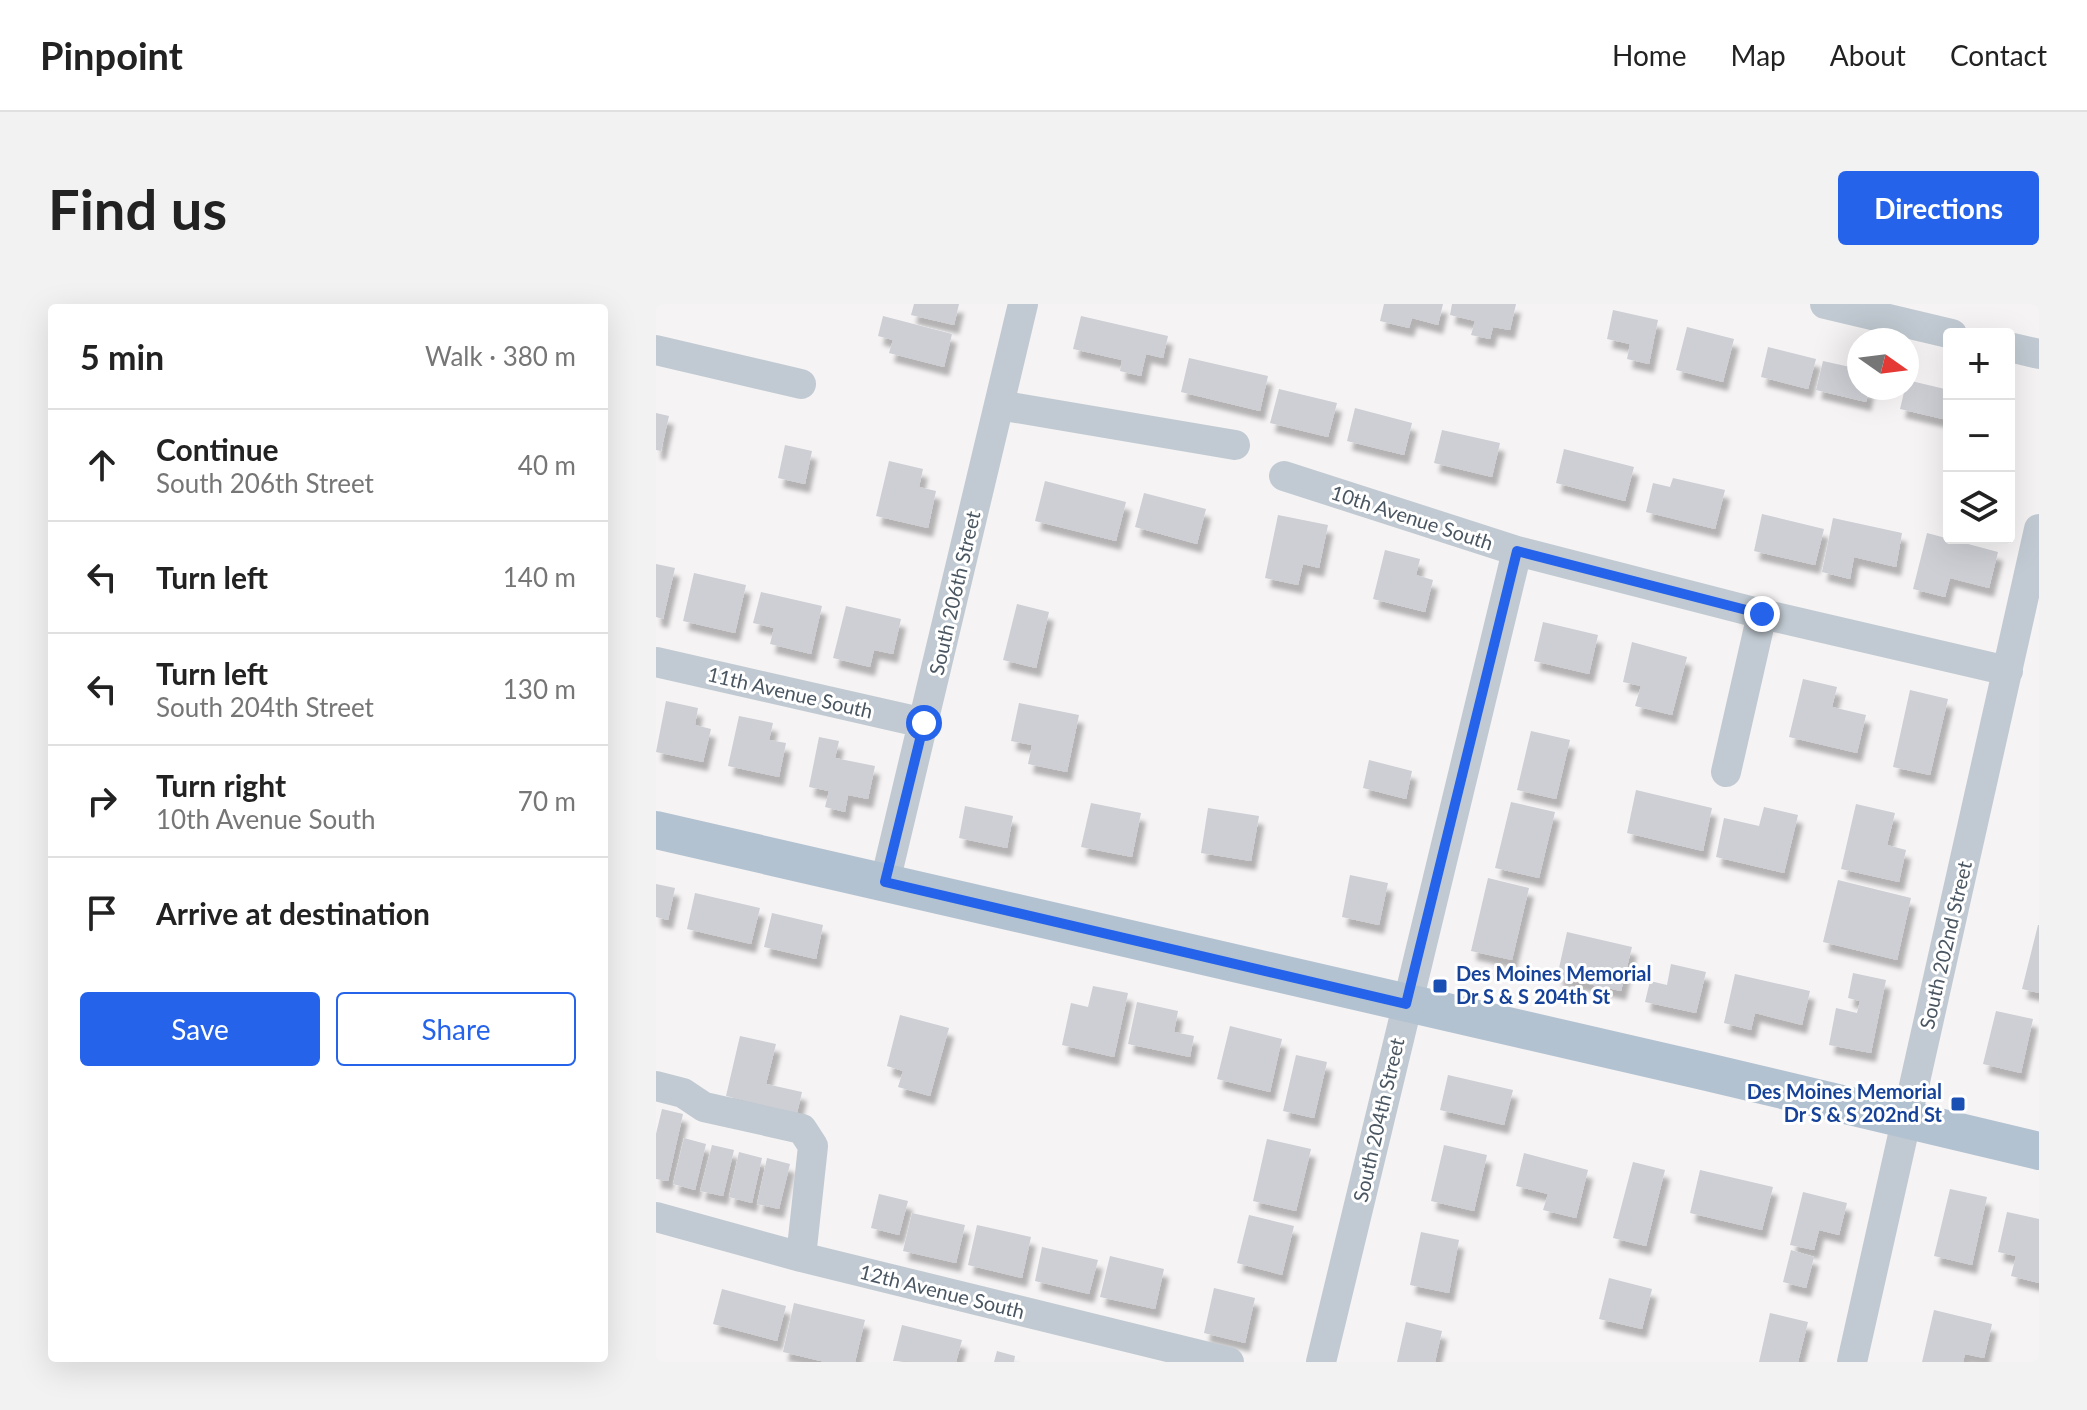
<!DOCTYPE html>
<html lang="en">
<head>
<meta charset="utf-8">
<style>
	body { margin:0; font-family:Lato,sans-serif; background:#f2f2f2; color:#222 }
	.controls { position:absolute; right:24px; top:24px; display:grid; overflow:hidden; border-radius:8px; box-shadow:0 8px 32px #0002 }
	.controls button { width:72px; height:72px; display:grid; place-items:center; padding:0; border:0; border-bottom:2px solid #e0e0e0; background:#fff; color:#222; font:40px sans-serif }
	.compass { position:absolute; left:1191px; top:24px; width:72px; height:72px; border-radius:50%; background:#fff; box-shadow:0 8px 32px #0002; rotate:104deg }
	.stop { position:absolute; width:24px; height:24px; margin:-18px; border:6px solid #2563eb; border-radius:50%; background:#fff }
	.stop.end { background:#2563eb; border-color:#fff; box-shadow:0 2px 8px #0008 }
	.list { margin:0; padding:0; list-style:none }
	h2 { display:flex; justify-content:space-between; align-items:center; height:104px; margin:0; padding:0 32px; font-size:34px }
	h2 small { font-size:26px; font-weight:400; color:#767676 }
	.list li { display:grid; grid-template-columns:52px 1fr auto; gap:24px; align-items:center; box-sizing:border-box; height:112px; padding:0 32px; border-top:2px solid #e0e0e0 }
	.list b { display:block; font-size:30px; white-space:nowrap }
	.list p { margin:0; font-size:26px; white-space:nowrap; color:#767676 }
	.list em { font-size:26px; font-style:normal; color:#767676 }
	.actions { display:flex; gap:16px; padding:24px 32px }
	.actions a { flex:1; padding:18px 0; border:2px solid #2563eb; border-radius:8px; text-align:center; font-size:28px; color:#2563eb }
	.actions .main { background:#2563eb; color:#fff }
	.icon { flex:none; width:44px; height:44px; fill:none; stroke:currentColor; stroke-width:2; stroke-linecap:round; stroke-linejoin:round }
	.map { position:relative; flex:none; width:1383px; height:1058px; overflow:hidden; border-radius:8px }
	header { display:flex; align-items:center; gap:48px; box-sizing:border-box; height:112px; padding:0 40px; background:#fff; border-bottom:2px solid #e0e0e0 }
	header strong { font-size:38px }
	nav { display:flex; gap:44px; margin-inline-start:auto; font-size:28px }
	.intro { display:flex; align-items:center; justify-content:space-between; box-sizing:border-box; height:192px; padding:0 48px }
	h1 { margin:0; font-size:56px }
	.button { padding:20px 36px; border-radius:8px; background:#2563eb; color:#fff; font-size:28px; font-weight:700 }
	main { display:flex; gap:48px; padding:0 48px }
	aside { flex:1; background:#fff; border-radius:8px; box-shadow:0 8px 32px #0002 }
	.map>svg:first-child { display:block }
	.building { fill:#cdcfd5; filter:url(#shadow) }
	.lines { fill:none; stroke-linecap:round; stroke-linejoin:round }
	.minor { stroke:#c1cad2; stroke-width:30 }
	.major { stroke:#b3c2d1; stroke-width:38 }
	.route { stroke:#2563eb; stroke-width:10 }
	.transit-dot { fill:#1a4fb4; stroke:#fff; stroke-width:3 }
	.labels { text-anchor:middle; stroke-width:6; stroke-linejoin:round; paint-order:stroke }
	.street-label { font-size:20px; fill:#4a5661; stroke:#fff }
	.transit-label { font-size:20px; font-weight:bold; fill:#164399; stroke:#fff; text-anchor:start }
</style>
</head>
<body>
<header>
<strong>Pinpoint</strong>
<nav><a>Home</a><a>Map</a><a>About</a><a>Contact</a></nav>
</header>
<div class="intro"><h1>Find us</h1><a class="button">Directions</a></div>
<main>
<aside>
<h2>5 min<small>Walk · 380 m</small></h2>
<ul class="list">
<li><svg class="icon" aria-label="ahead" viewBox="0 0 24 24"><path d="M12 20V5M6 11l6-6 6 6"/></svg><div><b>Continue</b><p>South 206th Street</p></div><em>40 m</em></li>
<li><svg class="icon" aria-label="left" viewBox="0 0 24 24"><path d="M17 20v-9H6M10 6l-5 5 5 5"/></svg><div><b>Turn left</b></div><em>140 m</em></li>
<li><svg class="icon" aria-label="left" viewBox="0 0 24 24"><path d="M17 20v-9H6M10 6l-5 5 5 5"/></svg><div><b>Turn left</b><p>South 204th Street</p></div><em>130 m</em></li>
<li><svg class="icon" aria-label="right" viewBox="0 0 24 24"><path d="M7 20v-9h11M14 6l5 5-5 5"/></svg><div><b>Turn right</b><p>10th Avenue South</p></div><em>70 m</em></li>
<li><svg class="icon" aria-label="arrive" viewBox="0 0 24 24"><path d="M6 21V4h12l-3 4 3 4H6"/></svg><div><b>Arrive at destination</b></div></li>
</ul>
<div class="actions"><a class="main">Save</a><a>Share</a></div>
</aside>
<div class="map">
<svg width="1383" height="1058" viewBox="0 0 1383 1058">
	<defs>
		<filter id="shadow"><feDropShadow dx="5" dy="9" stdDeviation="2" flood-color="#0004"/></filter>
	</defs>
	<rect width="100%" height="100%" fill="#f5f3f3"/>
	<!-- building -->
	<path class="building" d="M258,0H303L298,21L255,11Z
		M728,0H787L782,21L756,14L753,24L724,17Z
		M796,0H860L854,26L837,23L834,35L815,31L819,17L794,11Z
		M957,6L1002,16L993,60L971,55L974,40L951,35Z
		M227,12L296,30L288,63L233,49L237,36L222,32Z
		M425,12L512,32L507,54L490,50L485,72L464,67L466,56L417,45Z
		M1031,23L1078,35L1067,78L1020,66Z
		M1112,43L1160,55L1152,85L1105,73Z
		M533,54L612,72L604,107L525,88Z
		M1167,57L1203,65V84H1213L1210,98L1160,86Z
		M1251,76L1293,86L1291,116L1244,105Z
		M623,85L681,99L672,133L614,119Z
		M699,104L756,119L748,151L691,137Z
		M0,109L13,112L5,147L0,146Z
		M786,126L844,139L836,173L778,159Z
		M129,141L156,147L149,180L122,174Z
		M908,145L978,163L969,197L900,179Z
		M233,157L267,165L263,183L280,187L272,224L220,212Z
		M1017,174L1069,186L1059,225L990,208L997,179L1014,183Z
		M389,177L470,198L460,237L379,217Z
		M488,189L550,205L541,240L479,223Z
		M1106,210L1168,225L1159,261L1098,247Z
		M622,211L672,221L663,264L647,260L642,281L609,274Z
		M1177,214L1246,229L1240,263L1198,253L1194,275L1166,268Z
		M1271,229L1342,248L1333,284L1294,274L1289,293L1257,285Z
		M729,246L764,255L760,271L777,276L769,308L717,295Z
		M0,260L19,264L7,315L0,313Z
		M38,269L90,281L79,329L27,317Z
		M105,288L166,302L155,350L114,340L118,324L97,319Z
		M361,300L393,308L380,364L347,356Z
		M190,302L245,315L237,350L218,346L214,363L177,354Z
		M887,318L942,331L933,370L878,357Z
		M976,338L1031,353L1016,411L979,402L985,382L967,378Z
		M1147,375L1181,383L1176,403L1210,411L1201,449L1133,433Z
		M1254,386L1292,395L1274,471L1237,463Z
		M10,397L42,404L39,421L55,425L47,458L0,448Z
		M363,399L423,411L411,468L372,460L376,441L355,437Z
		M83,412L117,419L113,436L130,439L123,473L72,462Z
		M875,427L914,436L900,495L861,486Z
		M163,433L183,437L179,454L219,462L212,495L192,491L189,508L169,503L173,487L153,483Z
		M713,456L756,467L750,495L707,484Z
		M980,486L1056,504L1047,547L971,529Z
		M855,498L899,508L883,574L839,564Z
		M435,499L485,509L476,553L425,543Z
		M1200,500L1239,509L1231,541L1250,546L1243,578L1185,565Z
		M309,502L357,512L351,544L303,534Z
		M1108,503L1142,511L1128,569L1060,553L1068,514L1103,522Z
		M552,504L603,512L595,557L545,549Z
		M694,571L732,579L723,621L686,613Z
		M832,574L873,584L856,656L815,647Z
		M1182,576L1255,594L1241,656L1167,638Z
		M0,580L19,584L12,616L0,613Z
		M39,589L104,604L95,640L31,625Z
		M116,609L167,621L160,655L108,643Z
		M1382,621H1383V689L1366,685Z
		M911,628L976,643L965,687L901,673Z
		M1015,660L1050,668L1040,709L989,698L994,677L1011,681Z
		M1197,669L1230,676L1215,749L1173,741L1180,704L1201,709L1204,697L1192,694Z
		M1079,670L1154,687L1146,721L1099,709L1095,726L1068,719Z
		M437,682L472,689L458,753L406,741L415,699L432,703Z
		M481,698L522,707L518,728L538,732L534,753L472,740Z
		M1340,707L1377,715L1365,769L1327,760Z
		M244,711L293,724L274,792L242,783L247,767L231,762Z
		M574,722L626,735L614,788L561,775Z
		M84,732L120,740L110,780L146,788L141,809L70,792Z
		M640,751L671,758L658,814L627,807Z
		M792,771L857,786L848,821L784,806Z
		M6,805L27,810L12,877L0,875V830Z
		M28,834L50,840L39,886L17,880Z
		M611,835L655,845L640,907L597,897Z
		M56,841L78,846L67,892L44,887Z
		M788,841L831,851L818,907L775,897Z
		M83,848L106,854L96,899L73,893Z
		M868,849L932,866L920,914L887,906L892,890L860,882Z
		M111,854L134,860L123,905L101,900Z
		M977,858L1009,866L990,942L957,934Z
		M1044,866L1117,883L1106,926L1034,909Z
		M1294,885L1331,893L1316,961L1278,952Z
		M1147,888L1191,899L1183,931L1163,926L1158,946L1134,941Z
		M223,890L252,897L243,931L215,924Z
		M1351,908L1383,915V979L1355,972L1360,952L1342,948Z
		M256,909L309,921L300,959L247,947Z
		M593,911L638,922L626,971L581,959Z
		M321,921L375,933L366,974L312,961Z
		M765,928L803,936L793,989L754,981Z
		M386,943L442,956L433,990L379,977Z
		M1135,946L1158,953L1150,984L1127,978Z
		M454,952L508,965L499,1005L444,993Z
		M953,974L996,985L986,1025L943,1015Z
		M558,984L599,994L589,1039L548,1029Z
		M66,985L130,1002L121,1037L57,1020Z
		M138,999L209,1016L199,1058H169L127,1048Z
		M1278,1006L1336,1020L1328,1054L1309,1050L1307,1058H1266Z
		M1114,1009L1152,1018L1142,1058H1103Z
		M750,1018L786,1027L779,1058H741Z
		M246,1021L306,1036L300,1058L237,1057Z
		M341,1047L359,1052L358,1058H338Z"/>
	<g class="lines">
		<!-- minor -->
		<path class="minor" d="M1169,0L1296,30
			M1353,43L1383,50
			M0,46L145,80
			M343,101L579,141
			M628,172L861,247L1106,310L1352,367
			M0,358L268,419
			M1070,468L1106,310
			M229,578L367,0
			M0,782L27,789L48,803L146,825L157,842L145,953
			M0,913L145,953L573,1058
			M665,1058L861,247
			M1196,1058L1383,225"/>
		<!-- major -->
		<path class="major" d="M0,526L1047,767L1383,847"/>
	</g>
	<g class="lines">
		<!-- route -->
		<path class="route" d="M268,419L229,578L750,700L861,247L1106,310"/>
	</g>
	<!-- markers -->
	<g class="transit-dot">
		<rect x="776" y="674" width="16" height="16" rx="4"/>
		<rect x="1294" y="792" width="16" height="16" rx="4"/>
	</g>
	<g class="labels">
		<!-- street labels -->
		<g class="street-label">
			<text transform="translate(756 214) rotate(18)" y="7">10th Avenue South</text>
			<text transform="translate(299 289) rotate(-77)" y="7">South 206th Street</text>
			<text transform="translate(134 389) rotate(13)" y="7">11th Avenue South</text>
			<text transform="translate(1290 641) rotate(-77)" y="7">South 202nd Street</text>
			<text transform="translate(723 816) rotate(-77)" y="7">South 204th Street</text>
			<text transform="translate(286 988) rotate(14)" y="7">12th Avenue South</text>
		</g>
		<!-- transit labels -->
		<g class="transit-label">
			<text x="800" y="677">Des Moines Memorial<tspan x="800" dy="23">Dr S &amp; S 204th St</tspan></text>
			<text x="1286" y="795" text-anchor="end">Des Moines Memorial<tspan x="1286" dy="23">Dr S &amp; S 202nd St</tspan></text>
		</g>
	</g>
</svg>
<div class="controls">
<button>+</button>
<button>−</button>
<button><svg class="icon" aria-label="layers" viewBox="0 0 24 24"><path d="M12 4l9 5-9 5-9-5zM3 14l9 5 9-5"/></svg></button>
</div>
<svg class="compass" viewBox="-18 -18 36 36"><path d="M0-13l5 13h-10z" fill="#e53935"/><path d="M0 13l5-13h-10z" fill="#767676"/></svg>
<div class="stop" style="left:268px;top:419px"></div>
<div class="stop end" style="left:1106px;top:310px"></div>
</div>
</main>
</body>
</html>
